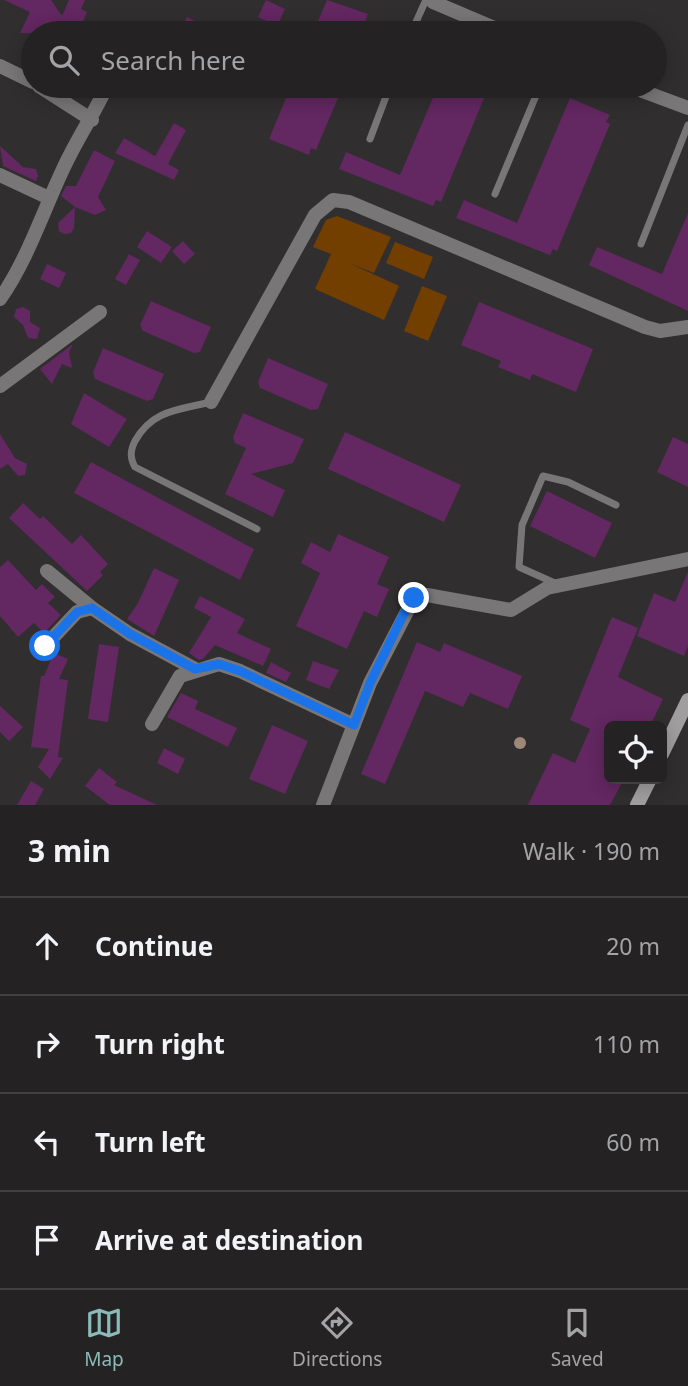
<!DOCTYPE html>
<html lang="en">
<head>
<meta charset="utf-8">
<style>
	body { margin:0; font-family:"Noto Sans",sans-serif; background:#312f30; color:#f1f3f6 }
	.controls { position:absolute; right:21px; bottom:21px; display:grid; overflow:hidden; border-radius:10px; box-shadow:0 4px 18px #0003 }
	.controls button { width:63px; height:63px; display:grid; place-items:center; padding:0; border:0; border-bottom:2px solid #423f41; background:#252223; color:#f1f3f6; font:35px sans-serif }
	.stop { position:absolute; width:21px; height:21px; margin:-16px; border:5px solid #1a73e8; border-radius:50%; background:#fff }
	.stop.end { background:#1a73e8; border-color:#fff; box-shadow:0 2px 7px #0008 }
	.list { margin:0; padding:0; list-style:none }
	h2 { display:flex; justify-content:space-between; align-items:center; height:91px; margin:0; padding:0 28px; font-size:30px }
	h2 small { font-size:23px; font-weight:400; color:#a3a4a6 }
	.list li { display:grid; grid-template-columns:46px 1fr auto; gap:21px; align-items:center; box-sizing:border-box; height:98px; padding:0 28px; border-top:2px solid #423f41 }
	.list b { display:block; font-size:26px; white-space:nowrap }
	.list em { font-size:23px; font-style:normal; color:#a3a4a6 }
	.icon { flex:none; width:38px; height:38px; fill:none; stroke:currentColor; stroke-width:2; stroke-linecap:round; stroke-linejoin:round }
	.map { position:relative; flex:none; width:688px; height:805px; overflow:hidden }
	.search { position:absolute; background:#252223; box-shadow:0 4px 18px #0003; left:21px; right:21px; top:21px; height:77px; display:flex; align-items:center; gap:18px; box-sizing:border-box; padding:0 24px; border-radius:38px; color:#a3a4a6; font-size:26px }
	.sheet { height:483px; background:#252223 }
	nav { display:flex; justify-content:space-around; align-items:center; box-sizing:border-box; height:98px; border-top:2px solid #423f41; background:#252223; font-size:19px; color:#a3a4a6 }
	nav a { display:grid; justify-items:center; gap:4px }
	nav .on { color:#8bbbb9 }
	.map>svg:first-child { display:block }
	.green { fill:#733f00 }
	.building { fill:#632761 }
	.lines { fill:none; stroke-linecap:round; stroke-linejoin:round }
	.service { stroke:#787676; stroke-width:7 }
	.minor { stroke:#787676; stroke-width:14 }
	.secondary { stroke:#a09e9e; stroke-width:14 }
	.tree { fill:#9e8978 }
	.route { stroke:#1a73e8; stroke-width:9 }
</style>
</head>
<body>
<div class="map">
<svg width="688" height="805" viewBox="0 0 688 805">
	<rect width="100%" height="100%" fill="#312e2f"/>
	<!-- green -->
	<path class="green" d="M337,216L391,237L374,273L349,263L399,286L384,320L315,289L331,254L313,247L326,220Z
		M395,242L433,257L424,279L386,263Z
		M422,286L447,296L428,341L404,331Z"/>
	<!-- building -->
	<path class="building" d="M4,0H51L62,16L69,0H85L81,9L87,12L78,33H20L30,12Z
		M266,0L285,9L277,26L258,17Z
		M327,0L368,14L365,22L369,23L365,33H313Z
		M187,17L219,33H178Z
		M291,86H343L316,150L311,148L309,155L269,139Z
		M438,86H489L441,202L436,200L433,206L339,169L346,152L400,175Z
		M570,98L610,115L606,122L610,124L557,251L553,249L550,255L456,218L464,200L517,223Z
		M174,123L186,130L168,164L179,170L174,180L115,153L124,138L155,156Z
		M0,146L23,167L36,169L38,176L36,181L3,166Z
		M94,150L115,161L98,197L106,210L95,215L75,207L74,228L71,233L64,234L59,231L58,223L75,207L61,196L66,186H76Z
		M688,213V311L589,265L597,247L662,274Z
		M147,231L172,247L161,263L137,247Z
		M183,241L195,254L184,264L172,251Z
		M129,254L140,260L126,285L115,279Z
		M47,264L66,273L59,288L40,279Z
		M151,301L211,327L200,352L194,353L143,331L140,325Z
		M479,302L593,349L576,392L532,374L530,380L498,367L501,361L461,345Z
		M23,307L30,311V322L40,328L37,339L28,338L23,325L14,317L16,309Z
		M73,344L69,352L72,368L62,364L52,384L40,369Z
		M103,348L164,374L153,399L147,401L95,379L93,372Z
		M268,358L328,384L318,409L311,410L260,388L258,382Z
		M84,393L127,419L109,447L71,424Z
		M243,413L304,439L293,463L251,474L285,490L273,517L225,494L246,448L235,443L233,437Z
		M345,432L461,485L444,522L328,469Z
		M0,434L15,458L27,464L25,475L18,476L8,464L0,469Z
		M673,437L688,444V487L657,472Z
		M91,462L254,549L240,580L74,493Z
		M547,491L612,523L595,558L530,526Z
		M23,503L40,519L43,516L72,544L81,535L108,564L100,572L103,575L87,591L9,518Z
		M338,534L389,557L377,584L389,589L377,617L364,611L347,649L296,626L320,573L301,563L311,542L330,552Z
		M8,560L36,590L42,584L55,597L48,603L61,615L44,633L34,623L18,637L0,616V567Z
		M154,568L179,580L154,636L127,619L138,603Z
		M688,572V646L684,656L637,636L654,593L675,602Z
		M200,596L245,619L237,633L271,649L263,666L215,645L203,659L199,660L189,653L211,617L194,608Z
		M612,617L638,628L618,677L663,699L650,726H609V779H624L610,805H528L553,753L575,763L590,729L570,720Z
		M417,642L440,652L444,643L522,676L508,709L470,693L463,707L425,691L385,784L361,774Z
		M99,644L119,647L108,722L88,719Z
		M54,653L68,659L59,679L68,680L58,757L63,758L50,779L38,767L49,749L31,747L41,676H44Z
		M313,661L339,670L329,689L306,680Z
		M271,662L291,673L286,682L266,673Z
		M181,693L198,701L195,709L237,728L228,747L167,717Z
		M0,706L23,727L9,741L0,732Z
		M272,725L308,741L285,794L249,779Z
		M164,748L185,759L178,774L157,763Z
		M99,768L117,782L114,785L157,805H110L85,786Z
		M31,781L44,789L35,805H17Z"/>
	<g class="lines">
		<!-- service -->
		<path class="service" d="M411,33L425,2H433
			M370,139L390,86
			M495,194L540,86
			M641,244L688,125
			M211,402C178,410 152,410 135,441C130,451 130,458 135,467L257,529
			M557,584L519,567L522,525L543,476L568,482L616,505"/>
		<!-- minor -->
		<path class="minor" d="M433,2L506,33
			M0,66L33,82
			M39,86L92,120
			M629,86L688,108
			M0,175L49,198
			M0,299C28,259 43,211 64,167C77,139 94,114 107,86
			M0,386L100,312
			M211,402L315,215L333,200L349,202L645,327L660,331L688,327
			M47,571L92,608
			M45,646L77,612L92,608L130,634L195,669
			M152,724L180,676L219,664L240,671L354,725
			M323,805L370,683L414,598L427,595L511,610L547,588L688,559"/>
		<!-- secondary -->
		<path class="secondary" d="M662,754L688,700
			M637,805L650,779"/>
	</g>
	<!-- trees -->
	<circle class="tree" cx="520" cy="743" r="6"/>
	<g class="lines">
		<!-- route -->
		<path class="route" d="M45,646L77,612L92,608L130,634L195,669L219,664L240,671L354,725L370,683L408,605L414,598"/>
	</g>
</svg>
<div class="controls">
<button><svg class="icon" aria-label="locate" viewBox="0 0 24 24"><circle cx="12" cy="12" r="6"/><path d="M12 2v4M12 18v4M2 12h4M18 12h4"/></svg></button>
</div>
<div class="stop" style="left:45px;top:646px"></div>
<div class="stop end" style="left:414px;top:598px"></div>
<div class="search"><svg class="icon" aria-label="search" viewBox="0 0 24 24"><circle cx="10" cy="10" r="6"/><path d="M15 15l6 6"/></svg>Search here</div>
</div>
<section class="sheet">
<h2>3 min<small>Walk · 190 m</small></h2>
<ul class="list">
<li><svg class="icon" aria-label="ahead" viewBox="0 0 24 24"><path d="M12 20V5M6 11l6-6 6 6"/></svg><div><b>Continue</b></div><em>20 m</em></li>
<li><svg class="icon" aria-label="right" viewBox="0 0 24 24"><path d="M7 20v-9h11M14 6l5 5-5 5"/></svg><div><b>Turn right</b></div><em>110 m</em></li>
<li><svg class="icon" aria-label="left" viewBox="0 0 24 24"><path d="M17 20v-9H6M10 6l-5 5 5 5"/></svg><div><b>Turn left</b></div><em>60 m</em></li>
<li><svg class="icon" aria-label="arrive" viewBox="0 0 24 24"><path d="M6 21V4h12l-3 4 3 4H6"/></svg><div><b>Arrive at destination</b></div></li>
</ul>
</section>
<nav>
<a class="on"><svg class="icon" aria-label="map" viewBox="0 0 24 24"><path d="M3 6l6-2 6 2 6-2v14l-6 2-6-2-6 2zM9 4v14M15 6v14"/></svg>Map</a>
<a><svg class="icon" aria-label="directions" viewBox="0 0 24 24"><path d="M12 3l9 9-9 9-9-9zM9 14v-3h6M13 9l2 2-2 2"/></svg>Directions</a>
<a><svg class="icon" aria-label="saved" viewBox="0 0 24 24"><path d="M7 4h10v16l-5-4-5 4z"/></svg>Saved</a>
</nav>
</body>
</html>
